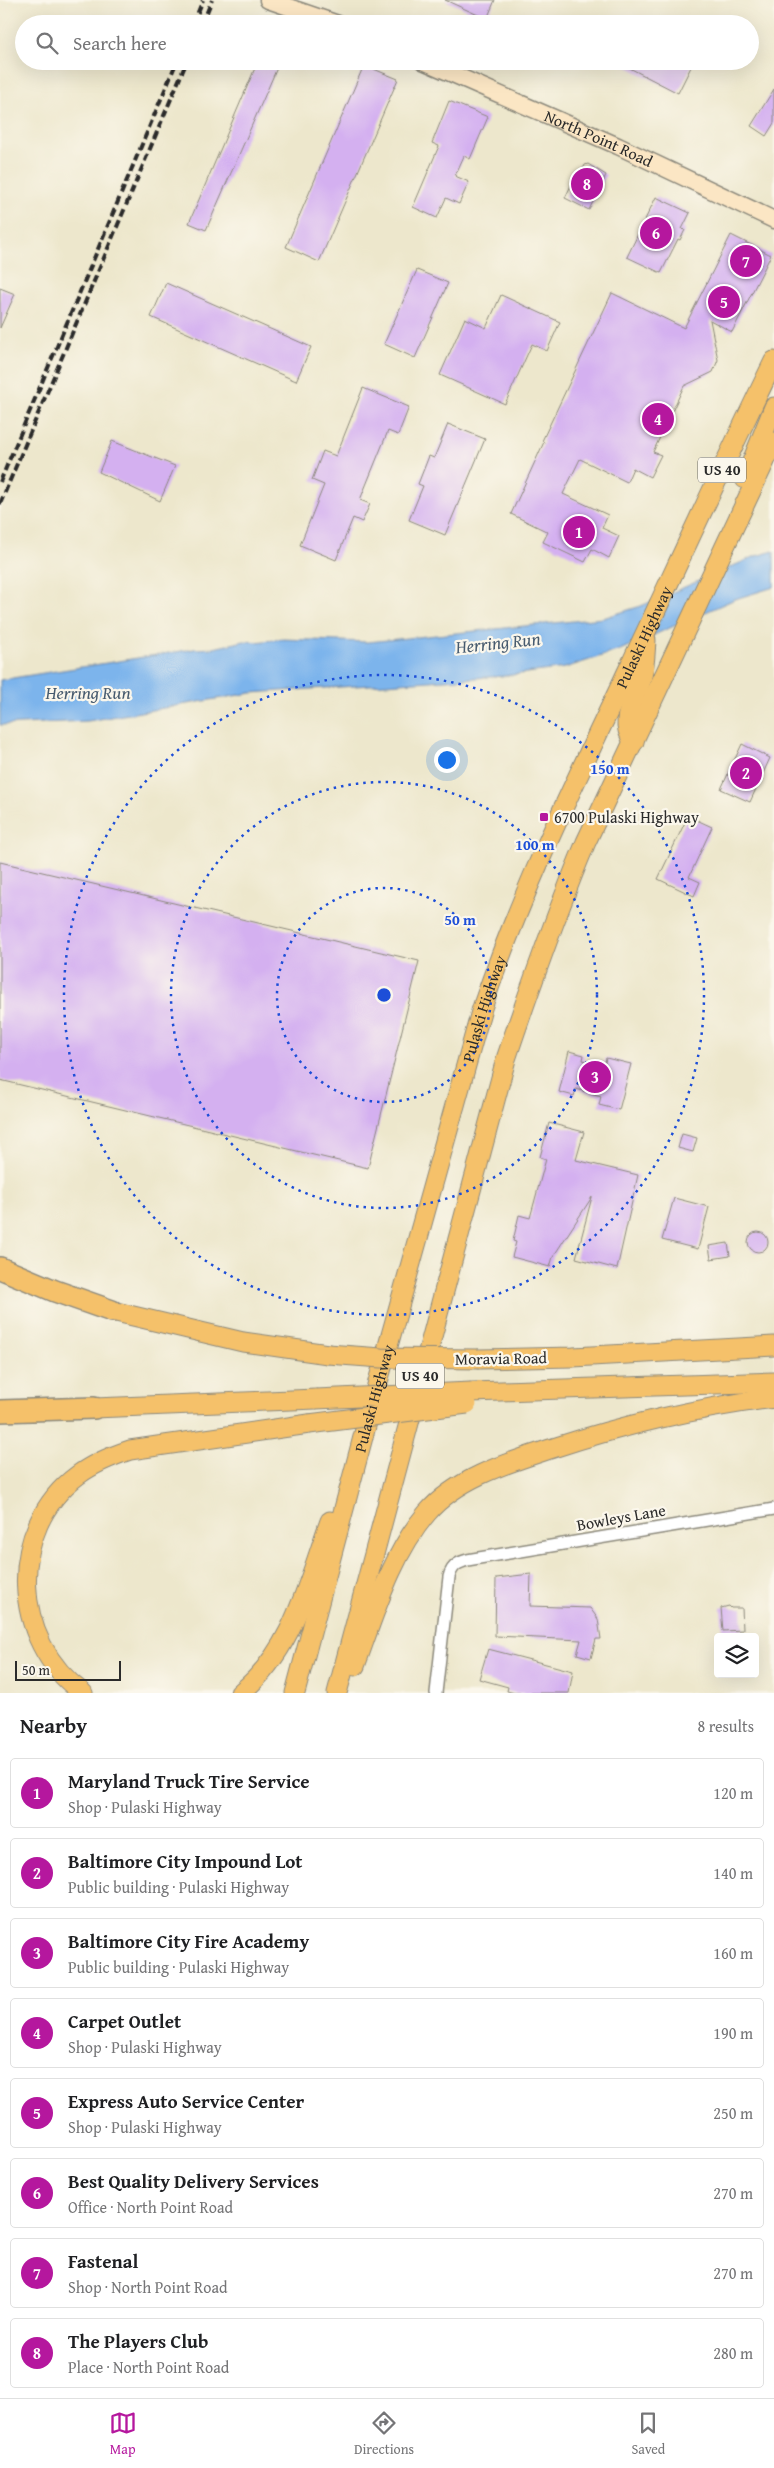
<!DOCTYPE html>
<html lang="en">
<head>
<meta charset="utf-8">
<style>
	body { margin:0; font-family:"Gentium Book Plus",serif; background:#f6f6f6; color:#202124 }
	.controls { position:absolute; right:15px; bottom:15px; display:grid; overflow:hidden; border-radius:5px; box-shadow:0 5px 20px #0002 }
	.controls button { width:45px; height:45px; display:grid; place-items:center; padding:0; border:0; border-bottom:1px solid #e0e0e0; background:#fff; color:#202124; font:25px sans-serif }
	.scale { position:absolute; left:15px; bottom:12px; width:106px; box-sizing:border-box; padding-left:5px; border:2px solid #2b2b2b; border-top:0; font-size:14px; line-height:18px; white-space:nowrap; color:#2b2b2b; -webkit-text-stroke:4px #fbf7ec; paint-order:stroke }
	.you { position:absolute; left:446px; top:759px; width:18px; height:18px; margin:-12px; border:4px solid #fff; border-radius:50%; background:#1a73e8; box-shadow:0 0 0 8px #1a73e833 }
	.badge { display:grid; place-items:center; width:32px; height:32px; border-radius:50%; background:#b5179e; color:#fff; font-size:16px; font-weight:700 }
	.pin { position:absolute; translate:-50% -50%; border:2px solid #fff; box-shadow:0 1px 5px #0006 }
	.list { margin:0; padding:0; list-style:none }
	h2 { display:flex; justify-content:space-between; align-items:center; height:65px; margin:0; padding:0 20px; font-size:21px }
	h2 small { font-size:16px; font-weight:400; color:#757577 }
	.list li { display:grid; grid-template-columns:32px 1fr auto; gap:15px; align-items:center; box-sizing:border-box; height:70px; margin:0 10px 10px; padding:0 10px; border:1px solid #e0e0e0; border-radius:5px }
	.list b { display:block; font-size:19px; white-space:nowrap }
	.list p { margin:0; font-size:16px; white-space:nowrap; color:#757577 }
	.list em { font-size:16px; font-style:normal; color:#757577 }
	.icon { flex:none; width:28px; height:28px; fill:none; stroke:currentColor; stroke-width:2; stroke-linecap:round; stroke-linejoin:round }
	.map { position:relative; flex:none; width:774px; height:1693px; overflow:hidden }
	.search { position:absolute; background:#fff; box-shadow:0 5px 20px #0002; left:15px; right:15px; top:15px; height:55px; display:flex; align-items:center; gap:12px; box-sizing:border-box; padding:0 18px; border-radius:28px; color:#757577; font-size:19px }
	.sheet { height:705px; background:#fff }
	nav { display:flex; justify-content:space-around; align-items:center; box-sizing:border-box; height:70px; border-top:1px solid #e0e0e0; background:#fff; font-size:14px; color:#757577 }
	nav a { display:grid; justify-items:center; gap:2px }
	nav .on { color:#b5179e }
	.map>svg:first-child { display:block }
	.water { fill:#7cb4ec; stroke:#54708c }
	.building { fill:#d4b0f0 }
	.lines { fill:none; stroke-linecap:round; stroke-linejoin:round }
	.street-casing { stroke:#8c897c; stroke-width:14 }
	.secondary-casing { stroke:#8c897c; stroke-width:19 }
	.primary-casing { stroke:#8c897c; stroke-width:21 }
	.highway-casing { stroke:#8c897c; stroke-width:24 }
	.street { stroke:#fff; stroke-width:11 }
	.secondary { stroke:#fbe6c4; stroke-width:16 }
	.primary { stroke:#f5c16b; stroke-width:19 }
	.highway { stroke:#f5c16b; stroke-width:21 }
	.rail { stroke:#2b2b2b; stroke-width:4; stroke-dasharray:8 4; stroke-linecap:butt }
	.primary-bridge-casing { stroke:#8c897c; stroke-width:21; stroke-linecap:butt }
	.primary-bridge { stroke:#f5c16b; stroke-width:19 }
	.ring { fill:none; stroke:#1d4ed8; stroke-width:2.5; stroke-dasharray:2.5 5 }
	.poi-dot { fill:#b5179e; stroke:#fbf7ec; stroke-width:2 }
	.labels { text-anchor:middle; stroke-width:4.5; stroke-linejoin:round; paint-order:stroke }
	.shield { fill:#fbf7ec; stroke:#696865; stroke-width:1 }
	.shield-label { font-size:15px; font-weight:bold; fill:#2b2b2b }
	.street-label { font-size:16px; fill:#2b2b2b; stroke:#fbf7ec }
	.poi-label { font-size:16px; fill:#2b2b2b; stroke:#fbf7ec; text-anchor:start }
	.water-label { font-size:18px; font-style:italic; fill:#475b6f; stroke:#fbf7ec }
	.centre { fill:#1d4ed8; stroke:#fbf7ec; stroke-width:2.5 }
	.ring-label { font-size:15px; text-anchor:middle; font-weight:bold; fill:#1d4ed8; stroke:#fbf7ec; stroke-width:4.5; stroke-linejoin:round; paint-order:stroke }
</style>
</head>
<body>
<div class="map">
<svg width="774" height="1693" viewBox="0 0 774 1693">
	<rect width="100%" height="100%" fill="#fbf7ec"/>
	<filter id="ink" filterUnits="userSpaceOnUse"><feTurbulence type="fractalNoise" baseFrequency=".02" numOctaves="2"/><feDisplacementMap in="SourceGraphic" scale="10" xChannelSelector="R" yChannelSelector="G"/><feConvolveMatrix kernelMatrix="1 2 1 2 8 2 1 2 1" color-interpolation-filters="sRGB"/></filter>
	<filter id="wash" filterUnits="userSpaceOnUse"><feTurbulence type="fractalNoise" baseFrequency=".0096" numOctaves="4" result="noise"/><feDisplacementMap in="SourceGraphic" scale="20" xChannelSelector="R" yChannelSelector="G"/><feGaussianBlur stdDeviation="1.12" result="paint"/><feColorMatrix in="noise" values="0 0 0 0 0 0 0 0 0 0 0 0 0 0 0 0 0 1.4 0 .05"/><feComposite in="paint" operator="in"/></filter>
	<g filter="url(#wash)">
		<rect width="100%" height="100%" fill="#ede7cc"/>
		<!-- water -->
		<path class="water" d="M774,551V587L735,599L620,650L565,668L504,676L251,693L88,721L0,725V680L194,649L214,648L244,641L256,642L281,639L368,642L603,618L641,606L756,556Z"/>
		<g id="blocks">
			<!-- building -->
			<path class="building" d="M445,0H495L487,19Z
				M258,61H280L206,230L189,223Z
				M616,61H694L678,93Z
				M364,65L398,79L319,262L286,247Z
				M774,89V123L766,136L751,126Z
				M449,101L488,117L470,159L464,156L455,176L469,182L459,204L446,198L437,218L413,207L439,146L432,143Z
				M588,164L606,175L589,210L565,198L576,175L579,177L585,165Z
				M656,197L690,213L682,229L685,230L680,240L678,239L661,273L627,257Z
				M731,235L771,255L732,332L710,320L718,360L713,372L684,386L653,452L661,455L650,477L633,468L627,482L580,459L563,494L608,515L602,528L619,536L609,558L592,549L585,562L543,542L548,532L511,514L544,442L542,441L612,293L684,328Z
				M417,270L448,283L415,358L384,344Z
				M166,283L311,347L296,381L151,317Z
				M0,288L15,294L0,328Z
				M501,295L560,322L547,351L532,344L505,404L440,375L465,318L486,328Z
				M363,388L409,407L398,435L388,431L360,500L370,504L362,522L353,518L336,560L300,545L324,485L312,480L323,451L336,456Z
				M448,424L485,439L445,535L409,520L423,486L418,484L429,456L434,458Z
				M112,441L175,466L160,501L99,472Z
				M742,744L770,758L750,802L721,789Z
				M688,816L712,827L689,877L700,882L694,896L658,879Z
				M0,862L419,961L368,1168L0,1080Z
				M569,1051L584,1055L583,1060L604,1066L606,1058L631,1064L619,1110L599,1105L601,1096L576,1089L574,1096L559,1092Z
				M549,1123L584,1132L576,1160L638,1175L617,1269L576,1258L592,1197L553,1257L550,1267L512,1257L516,1242L513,1241L519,1215L530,1218L546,1159L540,1157Z
				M682,1134L697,1138L693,1152L678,1148Z
				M674,1198L709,1207L698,1249L662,1240Z
				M748 1242a10 10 0 1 1 20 0a10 10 0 1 1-20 0Z
				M728,1243L730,1256L711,1259L709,1246Z
				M531,1574L530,1606L590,1608L598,1619L601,1639H596L591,1658L577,1654L581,1640L495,1636L496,1578Z
				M729,1606L731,1608H742L743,1630L723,1631L721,1608Z
				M488,1649L573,1671L569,1693H515L507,1691L508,1687L479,1679Z"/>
		</g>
	</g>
	<g filter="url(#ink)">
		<use href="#blocks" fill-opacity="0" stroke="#8c897c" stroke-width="1"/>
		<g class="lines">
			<!-- street casing -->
			<g class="street-casing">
				<path id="street" d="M436,1693L449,1577C452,1564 461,1561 473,1559L774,1509"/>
			</g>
			<!-- secondary casing -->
			<g class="secondary-casing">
				<g id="secondary">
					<path d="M268,0L338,24"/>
					<path id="s1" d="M423,61L618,146L774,220"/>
				</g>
			</g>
			<!-- primary casing -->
			<g class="primary-casing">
				<g id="primary">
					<path d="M745,479L774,407"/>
					<path d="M634,742C617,719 635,703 641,680C645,667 645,654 646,640"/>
					<path d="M112,1311L243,1342L328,1354"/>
					<path d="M479,1359L573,1357L774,1346"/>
					<path d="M471,1392L774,1382"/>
					<path d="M94,1408L316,1399"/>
					<path d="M355,1666C374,1615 391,1555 427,1513C457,1478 507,1463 550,1449C623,1425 697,1408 774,1398"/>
					<path d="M83,1693C11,1642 6,1528 78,1475C94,1463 112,1456 130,1450L309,1424"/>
					<path d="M240,1693C293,1652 308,1582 330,1521"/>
					<path id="s2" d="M295,1693L371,1407L482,1008C522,890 576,780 629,668C677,566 724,463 774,361"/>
					<path d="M337,1693L506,1059C531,985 556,913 586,842L774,442"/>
				</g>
			</g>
			<!-- highway casing -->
			<g class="highway-casing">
				<path id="highway" d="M0,1268L55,1291L112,1311
					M0,1411L94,1408"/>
			</g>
			<!-- street -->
			<use href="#street" class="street"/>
			<!-- secondary -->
			<use href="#secondary" class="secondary"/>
			<!-- primary -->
			<use href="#primary" class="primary"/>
			<!-- highway -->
			<use href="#highway" class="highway"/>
			<!-- rail -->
			<path class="rail" d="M193,24L203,0
				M202,24L212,0
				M0,482L177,61
				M0,504L187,61"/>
			<!-- primary-bridge casing -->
			<g class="primary-bridge-casing">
				<path id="primary-bridge" d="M328,1354L381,1358L479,1359
					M316,1399L471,1392
					M309,1424L467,1404"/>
			</g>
			<!-- primary-bridge -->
			<use href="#primary-bridge" class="primary-bridge"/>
		</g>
	</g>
	<!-- distance rings -->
	<g class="ring">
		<circle cx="384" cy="995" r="107"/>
		<circle cx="384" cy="995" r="213"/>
		<circle cx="384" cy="995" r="320"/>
	</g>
	<!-- markers -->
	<rect class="poi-dot" x="539" y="812" width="10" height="10" rx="2.5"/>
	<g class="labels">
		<!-- shield labels -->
		<g class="shield">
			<rect x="698" y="457.5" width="48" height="25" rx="4"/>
			<rect x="396" y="1363.5" width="48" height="25" rx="4"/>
		</g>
		<g class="shield-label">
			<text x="722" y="475">US 40</text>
			<text x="420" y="1381">US 40</text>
		</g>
		<!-- street labels -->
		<g class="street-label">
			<text dy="6" stroke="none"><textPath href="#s1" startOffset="192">North Point Road</textPath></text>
			<text dy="6" stroke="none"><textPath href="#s2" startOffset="1115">Pulaski Highway</textPath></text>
			<text dy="6" stroke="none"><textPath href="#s2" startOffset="710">Pulaski Highway</textPath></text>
			<text transform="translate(501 1358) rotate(-1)" y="6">Moravia Road</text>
			<text dy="6" stroke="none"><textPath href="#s2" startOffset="305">Pulaski Highway</textPath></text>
			<text transform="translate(621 1517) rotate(-10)" y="6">Bowleys Lane</text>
		</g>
		<!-- poi labels -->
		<g class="poi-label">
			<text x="554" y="823">6700 Pulaski Highway</text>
		</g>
		<!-- water labels -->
		<g class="water-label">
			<text transform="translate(498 643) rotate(-6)" y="6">Herring Run</text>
			<text x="88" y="699">Herring Run</text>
		</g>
	</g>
	<circle cx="384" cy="995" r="8" class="centre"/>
	<g class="ring-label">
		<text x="610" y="774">150 m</text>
		<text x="535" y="850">100 m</text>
		<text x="460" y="925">50 m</text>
	</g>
</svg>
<div class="controls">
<button><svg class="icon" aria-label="layers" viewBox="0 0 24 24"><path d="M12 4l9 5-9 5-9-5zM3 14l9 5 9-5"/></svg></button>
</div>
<div class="scale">50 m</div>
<div class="you"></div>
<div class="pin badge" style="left:579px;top:532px">1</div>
<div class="pin badge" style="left:746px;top:773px">2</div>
<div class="pin badge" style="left:595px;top:1077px">3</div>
<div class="pin badge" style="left:658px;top:419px">4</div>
<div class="pin badge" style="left:724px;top:302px">5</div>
<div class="pin badge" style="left:656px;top:233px">6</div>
<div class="pin badge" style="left:746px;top:261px">7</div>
<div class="pin badge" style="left:587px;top:184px">8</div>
<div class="search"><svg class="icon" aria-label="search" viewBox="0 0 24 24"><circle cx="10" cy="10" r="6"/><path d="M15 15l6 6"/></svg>Search here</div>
</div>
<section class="sheet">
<h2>Nearby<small>8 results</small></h2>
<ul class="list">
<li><span class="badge">1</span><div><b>Maryland Truck Tire Service</b><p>Shop · Pulaski Highway</p></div><em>120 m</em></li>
<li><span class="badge">2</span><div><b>Baltimore City Impound Lot</b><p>Public building · Pulaski Highway</p></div><em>140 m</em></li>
<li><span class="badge">3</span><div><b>Baltimore City Fire Academy</b><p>Public building · Pulaski Highway</p></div><em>160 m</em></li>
<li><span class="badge">4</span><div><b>Carpet Outlet</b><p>Shop · Pulaski Highway</p></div><em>190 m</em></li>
<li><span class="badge">5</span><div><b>Express Auto Service Center</b><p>Shop · Pulaski Highway</p></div><em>250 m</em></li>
<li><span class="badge">6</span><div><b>Best Quality Delivery Services</b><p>Office · North Point Road</p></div><em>270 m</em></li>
<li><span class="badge">7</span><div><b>Fastenal</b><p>Shop · North Point Road</p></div><em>270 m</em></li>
<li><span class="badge">8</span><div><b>The Players Club</b><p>Place · North Point Road</p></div><em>280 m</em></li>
</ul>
</section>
<nav>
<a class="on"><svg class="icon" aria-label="map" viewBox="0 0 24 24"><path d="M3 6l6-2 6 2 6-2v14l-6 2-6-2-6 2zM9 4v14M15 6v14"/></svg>Map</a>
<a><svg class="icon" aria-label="directions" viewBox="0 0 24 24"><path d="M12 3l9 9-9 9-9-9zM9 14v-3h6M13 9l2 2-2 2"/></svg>Directions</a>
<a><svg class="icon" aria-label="saved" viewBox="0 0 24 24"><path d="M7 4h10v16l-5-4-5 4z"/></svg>Saved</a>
</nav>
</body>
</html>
